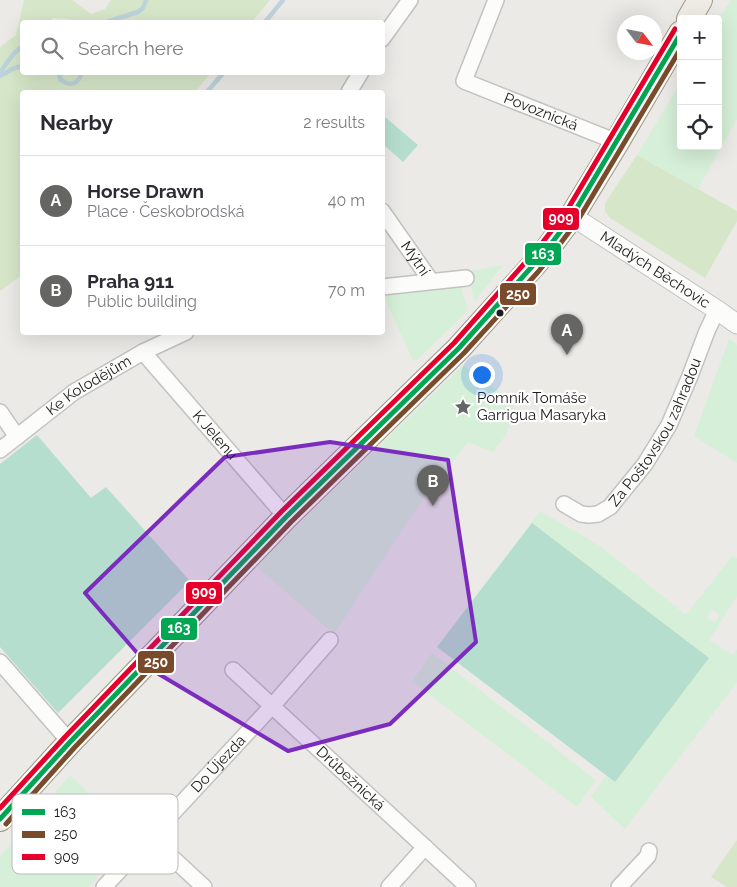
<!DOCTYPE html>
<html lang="en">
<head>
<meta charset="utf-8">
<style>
	body { margin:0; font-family:Raleway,sans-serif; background:#f7f7f7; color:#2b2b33 }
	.controls { position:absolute; right:15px; top:15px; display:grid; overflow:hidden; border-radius:5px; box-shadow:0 5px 20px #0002 }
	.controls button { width:45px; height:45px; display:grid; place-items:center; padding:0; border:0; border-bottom:1px solid #e1e1e2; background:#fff; color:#2b2b33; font:25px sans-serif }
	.compass { position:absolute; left:617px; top:15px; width:45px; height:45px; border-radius:50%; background:#fff; box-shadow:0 5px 20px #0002; rotate:122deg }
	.you { position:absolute; left:481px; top:374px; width:18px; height:18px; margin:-12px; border:4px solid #fff; border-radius:50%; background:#1a73e8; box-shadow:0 0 0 8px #1a73e833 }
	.badge { display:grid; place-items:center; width:32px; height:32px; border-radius:50%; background:#656563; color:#fff; font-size:16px; font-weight:700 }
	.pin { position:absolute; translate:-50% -41px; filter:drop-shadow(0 1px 2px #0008) }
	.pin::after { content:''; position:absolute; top:26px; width:18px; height:15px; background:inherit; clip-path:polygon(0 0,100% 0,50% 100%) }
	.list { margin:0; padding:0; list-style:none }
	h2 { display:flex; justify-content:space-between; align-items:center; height:65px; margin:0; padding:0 20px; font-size:21px }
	h2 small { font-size:16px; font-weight:400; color:#7c7c81 }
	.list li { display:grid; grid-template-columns:32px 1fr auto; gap:15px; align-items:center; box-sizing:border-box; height:90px; padding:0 20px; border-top:1px solid #e1e1e2 }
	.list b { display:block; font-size:19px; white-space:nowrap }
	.list p { margin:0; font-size:16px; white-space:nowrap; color:#7c7c81 }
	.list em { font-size:16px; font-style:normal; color:#7c7c81 }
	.icon { flex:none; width:28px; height:28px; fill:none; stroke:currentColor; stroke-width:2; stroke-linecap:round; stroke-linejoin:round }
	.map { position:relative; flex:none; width:737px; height:887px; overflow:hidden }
	.search { position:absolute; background:#fff; box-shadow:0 5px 20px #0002; left:20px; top:20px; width:365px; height:55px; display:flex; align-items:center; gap:12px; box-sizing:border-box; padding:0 18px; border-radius:5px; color:#7c7c81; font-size:19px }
	.panel { position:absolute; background:#fff; box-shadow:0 5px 20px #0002; left:20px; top:90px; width:365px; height:245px; border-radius:5px }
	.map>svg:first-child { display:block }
	.grass { fill:#d6e6c8 }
	.park { fill:#d6efd8; fill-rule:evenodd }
	.pitch { fill:#b6decf }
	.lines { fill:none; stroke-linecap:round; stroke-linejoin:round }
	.stream { stroke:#bdd3db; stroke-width:4.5 }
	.minor-casing { stroke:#c2c2c0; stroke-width:18 }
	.tertiary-casing { stroke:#c2c2c0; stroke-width:21 }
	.primary-casing { stroke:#9f9886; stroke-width:26 }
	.minor { stroke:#fcfcfb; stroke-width:15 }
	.tertiary { stroke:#fcfcfb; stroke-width:19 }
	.primary { stroke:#efece5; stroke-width:24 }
	.bus-1-casing { stroke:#fff; stroke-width:9 }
	.bus-2-casing { stroke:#fff; stroke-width:9 }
	.bus-3-casing { stroke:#fff; stroke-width:9 }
	.bus-1 { stroke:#00a651; stroke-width:5 }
	.bus-2 { stroke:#7a4b2a; stroke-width:5 }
	.bus-3 { stroke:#e4002b; stroke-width:5 }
	.marked { fill:#7b2cbf; fill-opacity:0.2; stroke:#7b2cbf; stroke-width:4; stroke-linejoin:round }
	.bus-dot { fill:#1d1d1d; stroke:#fff; stroke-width:2 }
	.labels { text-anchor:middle; stroke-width:4.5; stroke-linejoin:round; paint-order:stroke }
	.street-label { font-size:15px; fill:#1d1d1d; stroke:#fff }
	.poi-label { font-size:15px; fill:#1d1d1d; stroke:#fff; text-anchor:start }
	.key { fill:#fff; stroke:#bbb; stroke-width:1 }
	.key-label { font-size:14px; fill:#1d1d1d }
	.line-badge { stroke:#fff; stroke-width:2 }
	.badge-label { font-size:14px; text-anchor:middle; font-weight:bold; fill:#fff }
</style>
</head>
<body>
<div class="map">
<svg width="737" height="887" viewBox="0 0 737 887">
	<rect width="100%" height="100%" fill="#ebeae6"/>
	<!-- grass -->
	<path class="grass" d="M24,0H72L91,14L105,9L111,0H270L252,22H73L67,19L53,18L50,22H22V72L211,73L195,92H22V275L0,291V47L16,35Z
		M637,155L737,211V221L705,278L610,218L605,211V203Z
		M737,840V887H727L711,877Z"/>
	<!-- park -->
	<path class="park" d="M731,0H737V119L698,189L637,155L681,82V146H718V20Z
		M503,265L475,301L471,287L472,271Z
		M460,284L468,310L418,359L413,360L383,295Z
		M729,339L737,345V463L694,436Z
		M463,365L514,403L507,433L493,452L468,442L414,512L334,634L256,566Z
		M540,511L600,546L686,615L732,556L737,558V596L709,640L733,655L737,649V682L625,829L591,797L606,775L437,647ZM712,610L720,615L715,623L707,618Z
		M432,653L596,780L577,807L412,681Z
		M70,775L134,837L88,887H0V856Z"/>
	<!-- pitch -->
	<path class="pitch" d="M385,117L418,145L403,162L383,144V120Z
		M37,435L91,498L106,487L190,581L58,713L0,647V464Z
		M532,523L709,658L615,782L437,647Z"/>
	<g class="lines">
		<!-- stream -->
		<path class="stream" d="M106,22L138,12L143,8L146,0
			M265,22L283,0
			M0,72C8,63 12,52 22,47
			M59,72L60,79C70,87 78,85 82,72
			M0,76L12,69L22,66
			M207,92L224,72"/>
		<!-- minor casing -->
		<g class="minor-casing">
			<g id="minor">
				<path id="s1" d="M496,0L464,81L617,142"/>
				<path d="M382,39L410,0"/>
				<path d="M349,92L361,72"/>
				<path id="s2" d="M382,211L431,281"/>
				<path d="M382,287L466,278"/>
				<path id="s3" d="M143,352L286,517"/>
				<path d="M0,412L17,437"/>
				<path id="s4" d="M0,450L74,392L143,352L186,332"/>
				<path id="s5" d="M564,504L581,514L589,515L598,514L610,507L645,464L669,425L690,376L707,331L717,310"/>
				<path d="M0,662L70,742"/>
				<path id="s6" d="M233,670L468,887"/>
				<path d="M150,837L204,887"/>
				<path id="s7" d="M104,887L273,705L330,640"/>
				<path d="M389,887L425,847"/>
				<path d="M619,887L648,856L649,851"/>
			</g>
		</g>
		<!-- tertiary casing -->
		<g class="tertiary-casing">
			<g id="tertiary">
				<path id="s8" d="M572,216L717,310L737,324"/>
			</g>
		</g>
		<!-- primary casing -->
		<g class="primary-casing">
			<path id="primary" d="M689,19L700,0
				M0,819L70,742L286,517L459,348L532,267L545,252L572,216L617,142L681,33"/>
		</g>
		<!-- minor -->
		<use href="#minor" class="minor"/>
		<!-- tertiary -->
		<use href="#tertiary" class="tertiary"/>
		<!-- primary -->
		<use href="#primary" class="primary"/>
		<!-- bus-1 casing -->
		<g class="bus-1-casing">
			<path id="bus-1" d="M0,819L70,742L286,517L459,348L545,252L572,216L681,33"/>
		</g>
		<!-- bus-2 casing -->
		<g class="bus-2-casing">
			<path id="bus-2" d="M6,824L75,747L291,522L464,353L538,272L551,256L578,220L681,48"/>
		</g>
		<!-- bus-3 casing -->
		<g class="bus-3-casing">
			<path id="bus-3" d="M0,808L65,737L281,512L454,343L539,247L566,212L675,29"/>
		</g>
		<!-- bus-1 -->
		<use href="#bus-1" class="bus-1"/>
		<!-- bus-2 -->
		<use href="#bus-2" class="bus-2"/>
		<!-- bus-3 -->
		<use href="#bus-3" class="bus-3"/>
	</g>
	<!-- marked area -->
	<path class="marked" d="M330,442L448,460L476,642L390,724L288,751L152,670L85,593L225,457Z"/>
	<!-- icons -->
	<defs>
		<g id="sight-bare" transform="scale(1.35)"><path d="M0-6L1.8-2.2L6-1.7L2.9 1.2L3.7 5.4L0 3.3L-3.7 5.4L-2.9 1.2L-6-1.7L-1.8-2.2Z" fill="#656563" stroke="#fff" stroke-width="2.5" paint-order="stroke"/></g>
	</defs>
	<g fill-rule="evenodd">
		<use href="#sight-bare" x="463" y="407"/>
	</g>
	<!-- markers -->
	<circle class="bus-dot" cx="500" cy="313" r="4.5"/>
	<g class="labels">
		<!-- street labels -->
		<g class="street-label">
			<text dy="5" stroke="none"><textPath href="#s1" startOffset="170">Povoznická</textPath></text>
			<text dy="5" stroke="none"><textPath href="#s2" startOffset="58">Mýtní</textPath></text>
			<text dy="5" stroke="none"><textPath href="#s8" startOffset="99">Mladých Běchovic</textPath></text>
			<text dy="5" stroke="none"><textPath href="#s4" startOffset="110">Ke Kolodějům</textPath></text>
			<text dy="5" stroke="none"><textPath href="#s5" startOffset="139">Za Poštovskou zahradou</textPath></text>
			<text dy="5" stroke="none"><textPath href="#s3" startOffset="110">K Jelenu</textPath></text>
			<text dy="5" stroke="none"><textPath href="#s7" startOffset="168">Do Újezda</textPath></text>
			<text dy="5" stroke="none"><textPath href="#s6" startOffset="160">Drůbežnická</textPath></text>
		</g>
		<!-- poi labels -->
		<g class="poi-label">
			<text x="477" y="403">Pomník Tomáše<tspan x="477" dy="17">Garrigua Masaryka</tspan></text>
		</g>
	</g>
	<!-- legend -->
	<rect x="12" y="794" width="166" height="80" rx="8" class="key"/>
	<rect x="22" y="809" width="23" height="6" fill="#00a651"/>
	<rect x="22" y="831" width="23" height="7" fill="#7a4b2a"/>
	<rect x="22" y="854" width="23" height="6" fill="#e4002b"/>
	<g class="key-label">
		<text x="54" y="817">163</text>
		<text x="54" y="839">250</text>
		<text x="54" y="862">909</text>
	</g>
	<g class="line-badge">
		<rect x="542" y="207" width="38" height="24" rx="5" fill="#e4002b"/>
		<rect x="524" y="242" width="38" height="24" rx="5" fill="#00a651"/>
		<rect x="499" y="282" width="38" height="24" rx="5" fill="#7a4b2a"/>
		<rect x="185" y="581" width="38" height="24" rx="5" fill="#e4002b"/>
		<rect x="160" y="617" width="38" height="24" rx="5" fill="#00a651"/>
		<rect x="137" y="650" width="38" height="24" rx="5" fill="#7a4b2a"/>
	</g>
	<g class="badge-label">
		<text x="561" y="223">909</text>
		<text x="543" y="259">163</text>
		<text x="518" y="299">250</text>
		<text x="204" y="597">909</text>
		<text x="179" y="633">163</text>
		<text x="156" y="667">250</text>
	</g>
</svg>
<div class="controls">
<button>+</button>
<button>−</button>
<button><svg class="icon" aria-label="locate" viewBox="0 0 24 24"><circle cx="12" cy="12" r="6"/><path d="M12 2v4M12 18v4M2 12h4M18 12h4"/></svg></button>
</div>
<svg class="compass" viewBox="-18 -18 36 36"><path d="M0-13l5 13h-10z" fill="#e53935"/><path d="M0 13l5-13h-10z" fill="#7c7c81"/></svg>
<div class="you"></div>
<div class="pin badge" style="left:567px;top:355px">A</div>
<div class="pin badge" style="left:433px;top:506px">B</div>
<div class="search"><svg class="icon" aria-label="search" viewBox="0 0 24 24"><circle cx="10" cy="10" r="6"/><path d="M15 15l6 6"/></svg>Search here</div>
<section class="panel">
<h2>Nearby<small>2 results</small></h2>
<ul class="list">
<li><span class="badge">A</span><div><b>Horse Drawn</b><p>Place · Českobrodská</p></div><em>40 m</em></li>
<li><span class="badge">B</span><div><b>Praha 911</b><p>Public building</p></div><em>70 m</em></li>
</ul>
</section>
</div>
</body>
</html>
